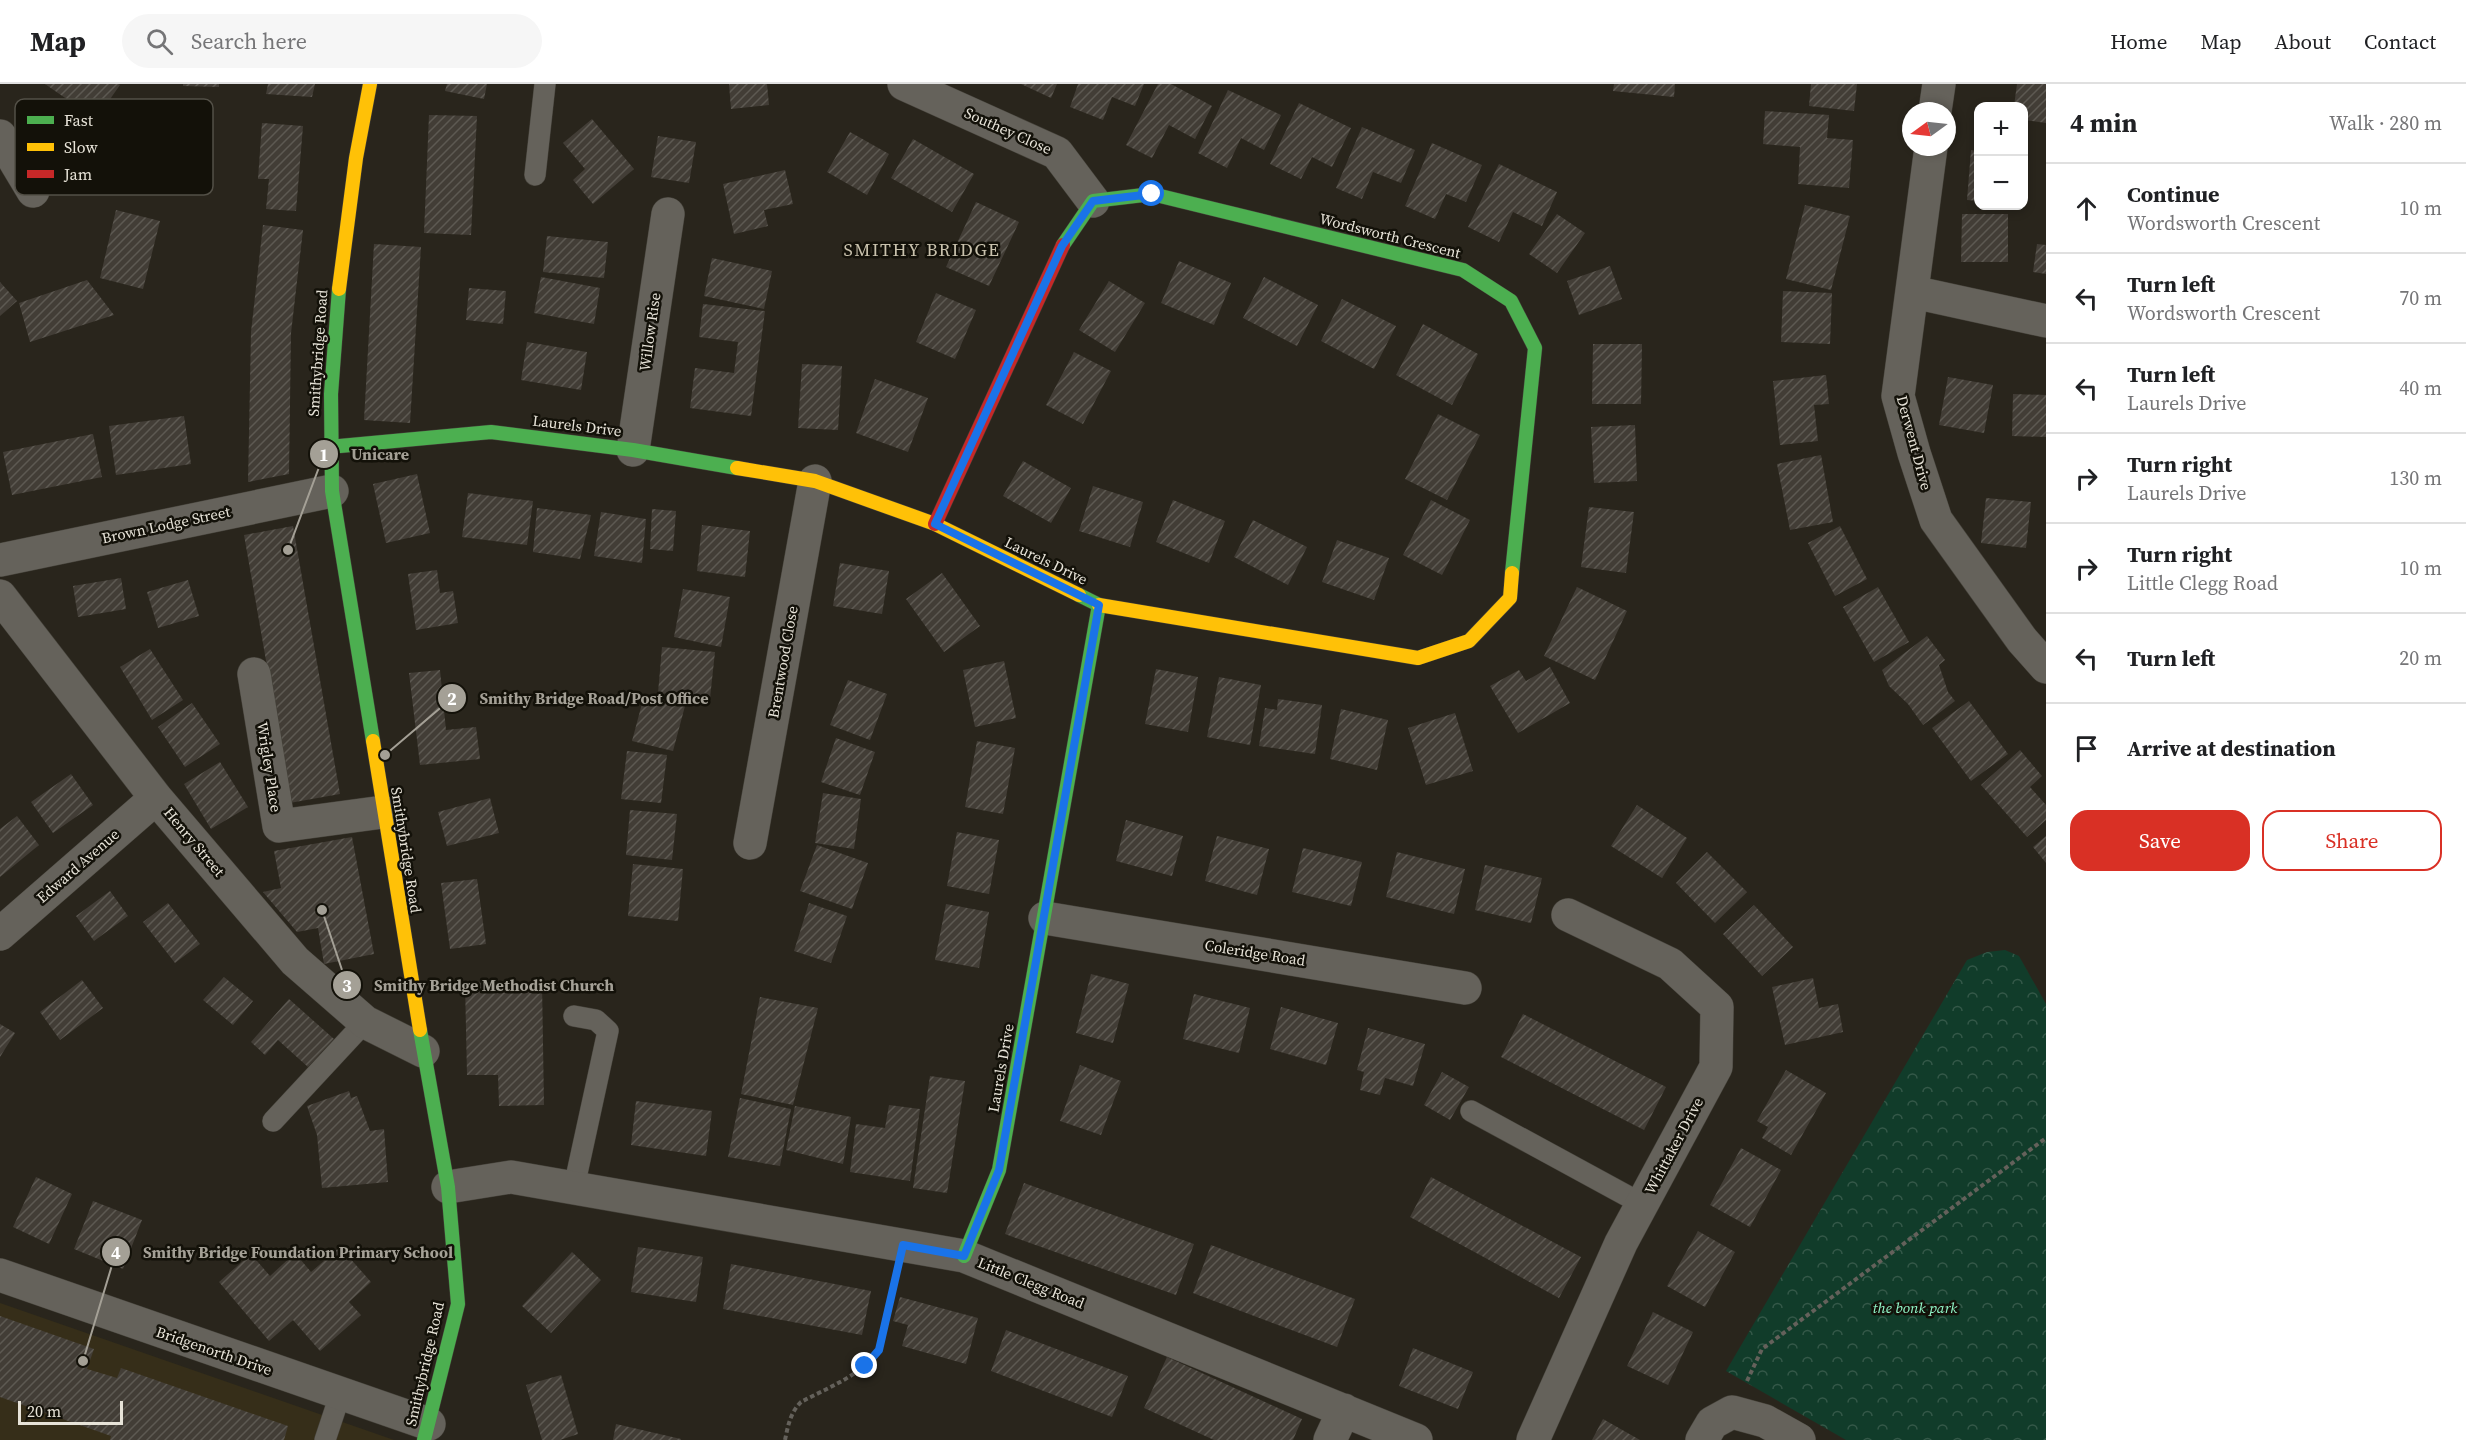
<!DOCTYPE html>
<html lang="en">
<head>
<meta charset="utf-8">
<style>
	body { margin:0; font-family:"Source Serif 4",serif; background:#f6f6f6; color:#202124 }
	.controls { position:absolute; right:18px; top:18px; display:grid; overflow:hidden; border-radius:12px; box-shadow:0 3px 9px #0003 }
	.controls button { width:54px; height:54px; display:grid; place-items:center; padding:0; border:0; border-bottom:2px solid #e0e0e0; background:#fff; color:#202124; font:30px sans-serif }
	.compass { position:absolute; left:1902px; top:18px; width:54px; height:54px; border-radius:50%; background:#fff; box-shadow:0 3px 9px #0003; rotate:255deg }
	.scale { position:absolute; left:18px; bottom:15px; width:105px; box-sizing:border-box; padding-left:6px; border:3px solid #e7e3d8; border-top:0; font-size:16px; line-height:21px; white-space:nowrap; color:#e7e3d8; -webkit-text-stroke:4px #131109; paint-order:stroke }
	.stop { position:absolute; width:18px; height:18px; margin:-14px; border:4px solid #1a73e8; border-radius:50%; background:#fff }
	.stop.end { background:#1a73e8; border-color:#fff; box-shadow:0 2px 6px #0008 }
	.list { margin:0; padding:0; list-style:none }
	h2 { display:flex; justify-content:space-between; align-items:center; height:78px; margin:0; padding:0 24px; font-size:26px }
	h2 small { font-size:20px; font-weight:400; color:#757577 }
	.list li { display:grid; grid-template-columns:39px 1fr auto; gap:18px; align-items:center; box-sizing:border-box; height:90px; padding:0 24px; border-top:2px solid #e0e0e0 }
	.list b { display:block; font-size:22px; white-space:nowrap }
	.list p { margin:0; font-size:20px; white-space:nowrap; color:#757577 }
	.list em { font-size:20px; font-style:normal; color:#757577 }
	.actions { display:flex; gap:12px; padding:18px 24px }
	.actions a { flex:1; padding:14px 0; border:2px solid #d93025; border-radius:18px; text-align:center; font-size:21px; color:#d93025 }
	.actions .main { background:#d93025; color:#fff }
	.icon { flex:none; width:33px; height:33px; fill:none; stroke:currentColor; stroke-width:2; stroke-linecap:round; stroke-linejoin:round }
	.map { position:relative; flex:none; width:2046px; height:1356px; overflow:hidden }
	header { display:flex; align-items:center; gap:36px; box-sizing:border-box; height:84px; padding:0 30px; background:#fff; border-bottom:2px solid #e0e0e0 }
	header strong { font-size:28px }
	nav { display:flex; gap:33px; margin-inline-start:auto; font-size:21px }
	.search { width:420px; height:54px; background:#f6f6f6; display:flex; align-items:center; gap:15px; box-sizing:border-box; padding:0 21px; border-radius:33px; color:#757577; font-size:22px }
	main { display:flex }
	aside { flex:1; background:#fff }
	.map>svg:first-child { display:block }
	.built { fill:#362e19 }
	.forest { fill:url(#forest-crowns) }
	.building { fill:url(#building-hatch) }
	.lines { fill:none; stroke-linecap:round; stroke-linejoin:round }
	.lane-casing { stroke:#444139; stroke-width:22 }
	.street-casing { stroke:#444139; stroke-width:34 }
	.fast-casing { stroke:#444139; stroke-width:15 }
	.slow-casing { stroke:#444139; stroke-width:15 }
	.jam-casing { stroke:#444139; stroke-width:15 }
	.path { stroke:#64615b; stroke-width:4; stroke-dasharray:4.5 3; stroke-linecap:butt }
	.lane { stroke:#65625b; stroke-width:21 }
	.street { stroke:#65625b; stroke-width:33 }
	.fast { stroke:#4caf50; stroke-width:14 }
	.slow { stroke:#ffc107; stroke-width:14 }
	.jam { stroke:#c62828; stroke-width:14 }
	.route { stroke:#1a73e8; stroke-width:8 }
	.labels { text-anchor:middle; stroke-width:5; stroke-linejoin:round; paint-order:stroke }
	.street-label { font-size:15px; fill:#e7e3d8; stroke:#131109 }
	.park-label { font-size:15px; font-style:italic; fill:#92f9ca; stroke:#131109 }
	.quarter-label { font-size:18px; letter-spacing:1.5px; fill:#c9c2ad; stroke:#131109 }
	.key { fill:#131109; stroke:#535047; stroke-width:1.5 }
	.key-label { font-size:16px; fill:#e7e3d8 }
	.leader { fill:none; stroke:#a4a096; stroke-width:2 }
	.callout-dot { fill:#a4a096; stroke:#131109; stroke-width:2 }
	.mark-label { font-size:18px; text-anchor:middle; font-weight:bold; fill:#fff }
	.callout-label { font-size:16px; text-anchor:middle; font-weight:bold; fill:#a4a096; stroke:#131109; stroke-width:5; stroke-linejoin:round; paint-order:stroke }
</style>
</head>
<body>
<header>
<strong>Map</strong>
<div class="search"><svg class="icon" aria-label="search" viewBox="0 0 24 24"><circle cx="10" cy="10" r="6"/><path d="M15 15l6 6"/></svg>Search here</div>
<nav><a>Home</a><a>Map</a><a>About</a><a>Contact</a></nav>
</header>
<main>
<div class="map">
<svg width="2046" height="1356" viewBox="0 0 2046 1356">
	<defs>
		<pattern id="forest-crowns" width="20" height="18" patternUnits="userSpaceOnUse" patternTransform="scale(1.5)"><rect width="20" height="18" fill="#113c2a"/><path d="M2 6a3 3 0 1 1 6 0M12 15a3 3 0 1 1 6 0" fill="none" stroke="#345848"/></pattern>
		<pattern id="building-hatch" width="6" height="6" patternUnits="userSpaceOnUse" patternTransform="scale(1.5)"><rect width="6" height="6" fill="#423d36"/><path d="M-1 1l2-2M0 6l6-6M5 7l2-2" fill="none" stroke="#5d5952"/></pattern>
	</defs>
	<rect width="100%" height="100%" fill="#29251c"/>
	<!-- built -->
	<path class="built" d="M0,1219L394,1356H0Z"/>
	<!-- forest -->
	<path class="forest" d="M2005,866L2019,872L2046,920V1356H1846L1726,1287L1967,876L1987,868Z"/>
	<!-- building -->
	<path class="building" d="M45,0H119L120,1L103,25L91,17L84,27Z
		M183,0H219V3L183,2Z
		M268,0H315L312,13L266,10Z
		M447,0H487L484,15L445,7Z
		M729,0H767L769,21L731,25Z
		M1021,0H1057L1051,14Z
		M1078,0H1144L1135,22L1112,13L1103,36L1070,23Z
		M1158,0H1171L1212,22L1195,55L1169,41L1152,74L1126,61Z
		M1614,0H1675L1674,13L1613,7Z
		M1811,0H1857L1854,27L1809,22Z
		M2017,0H2046V39L2024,36V22H2014Z
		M1228,6L1281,31L1264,66L1241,54L1227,84L1198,69Z
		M1299,19L1351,44L1332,83L1312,73L1301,95L1270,80Z
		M1765,27L1829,31L1827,54L1853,56L1849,104L1798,100L1800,63L1763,60Z
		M429,31L477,32L471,151L424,149Z
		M592,35L634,85L593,120L573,96L585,85L563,59Z
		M262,39L303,42L296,127L266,125L269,95H258Z
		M1362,43L1415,66L1401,99L1373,88L1362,115L1336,104Z
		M850,48L889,70L867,111L827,88Z
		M658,52L696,58L689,99L651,93Z
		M913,55L974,90L952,128L891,94Z
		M1432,59L1482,81L1466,118L1446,110L1435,135L1405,122Z
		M1971,66L1978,67V117L1967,116Z
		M1499,80L1557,108L1542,142L1513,128L1499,158L1468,143Z
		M785,86L793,120L764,126L768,142L734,150L723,100Z
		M976,118L1019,138L989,202L946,183Z
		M1805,121L1850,132L1831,206L1786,195Z
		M116,126L160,137L143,205L100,194Z
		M1557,130L1585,149L1557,189L1529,170Z
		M1962,130H2008V178H1961Z
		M263,141L303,146L291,249L289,390L248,398L251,248Z
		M547,152L608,158L604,194L543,188Z
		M374,160L421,163L410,339L364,336Z
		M2037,160L2046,161V190L2033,188Z
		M712,174L772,187L764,225L704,212Z
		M1179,177L1231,199L1214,241L1161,219Z
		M1610,182L1622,215L1579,231L1567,197Z
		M541,193L600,204L594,240L534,229Z
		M1264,193L1318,221L1297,262L1243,234Z
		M87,196L114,231L30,258L19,219Z
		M1109,197L1145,219L1115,268L1079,246Z
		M0,198L17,217L0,232Z
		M469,204L506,207L503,240L466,236Z
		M1783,207L1832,209L1830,260L1781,258Z
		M936,209L976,226L955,275L916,258Z
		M1342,215L1396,242L1374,285L1321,257Z
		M703,220L765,227L751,332L690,324L695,284L734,289L738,258L699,253Z
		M1423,240L1478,270L1452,321L1396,291Z
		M527,258L587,268L581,306L521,296Z
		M1593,260H1642L1641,320H1592Z
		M1074,268L1111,287L1083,340L1046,321Z
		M802,280L842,282L838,346L798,344Z
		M1826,291L1829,320L1814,321L1818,357L1780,361L1773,297Z
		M1948,293L1993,301L1984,349L1939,341Z
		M875,295L928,314L908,368L856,349Z
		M2013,310L2046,311V353L2012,352Z
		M1438,330L1480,351L1447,416L1405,395Z
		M184,332L191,380L116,391L109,342Z
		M1635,341L1637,397L1594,399L1591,343Z
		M93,350L102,393L12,411L3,368Z
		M1821,371L1833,438L1790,446L1777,380Z
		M1023,377L1071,404L1051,439L1003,412Z
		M417,390L430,449L386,459L373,400Z
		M1093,402L1143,418L1130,463L1079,447Z
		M468,409L533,417L527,461L462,453Z
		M1986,414L2031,418L2026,464L1981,459Z
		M1173,416L1225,437L1209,479L1156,458Z
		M1431,416L1470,436L1442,491L1403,471Z
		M1589,423L1634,428L1626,489L1581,483Z
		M537,424L591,431L580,475L533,468Z
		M652,425L676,427L673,467L650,465Z
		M601,428L646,435L642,479L594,472Z
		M1253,436L1307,463L1288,501L1234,473Z
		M702,441L750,447L745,493L697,487Z
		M293,442L340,710L284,720L285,685L244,451Z
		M1840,442L1867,495L1835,512L1808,459Z
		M1337,456L1389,474L1374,516L1322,498Z
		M840,479L889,487L882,530L833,522Z
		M437,486L440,509L453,507L458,539L416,546L408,490Z
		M942,489L980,542L944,568L906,515Z
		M121,494L126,525L78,533L73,502Z
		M188,496L199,532L158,544L147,508Z
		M1577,503L1627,527L1595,596L1544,572Z
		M1878,503L1909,558L1874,578L1843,523Z
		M683,505L730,513L721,563L674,553Z
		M1927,552L1945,576L1939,581L1948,608L1955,617L1923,641L1908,620L1889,602L1882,586Z
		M662,563L715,568L710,614L658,609Z
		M150,565L183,616L152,636L120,583Z
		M1004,577L1016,634L975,643L963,586Z
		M1550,583L1570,619L1518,649L1490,602L1519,586L1526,597Z
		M1156,585L1198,593L1188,648L1145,640Z
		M440,586L446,646L476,643L480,675L420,681L409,589Z
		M1219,593L1261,601L1250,661L1207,653Z
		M848,596L887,610L870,656L830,641Z
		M644,612L685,622L673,667L632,657Z
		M1278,615L1322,621L1315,670L1259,662L1265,624L1277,626Z
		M1969,617L2008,670L1971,697L1932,644Z
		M192,619L220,660L185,683L158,643Z
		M1341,625L1388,636L1377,686L1330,675Z
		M1455,629L1473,687L1426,701L1408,644Z
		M836,654L875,668L860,711L821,698Z
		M977,657L1015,664L1003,730L965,723Z
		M2020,666L2042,692L2030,703L2046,721V736L2027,753L1981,701Z
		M627,667L667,671L661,719L621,715Z
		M220,678L248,723L211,745L184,700Z
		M71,690L93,721L53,749L31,718Z
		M823,709L861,715L854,765L815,759Z
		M490,714L499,749L447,762L438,728Z
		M1637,721L1687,754L1662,794L1611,762Z
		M630,726L677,730L672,776L626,771Z
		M17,732L39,761L0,793V745Z
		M1126,736L1183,752L1172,792L1116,777Z
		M957,748L999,756L989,810L947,802Z
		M1217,752L1269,765L1257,811L1205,797Z
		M2046,752V779L2033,763Z
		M352,753L374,870L324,880L318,844L297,848L263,808L281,804L274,767Z
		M817,761L868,779L852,825L800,807Z
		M1303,764L1362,778L1351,822L1292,808Z
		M1397,768L1465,785L1454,830L1386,813Z
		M1707,768L1747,808L1715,839L1676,799Z
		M633,780L683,785L678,837L628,832Z
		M1485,781L1542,794L1531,839L1475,826Z
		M477,795L486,860L450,865L441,799Z
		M110,807L128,832L94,857L76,832Z
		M168,819L200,860L175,879L143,838Z
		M809,819L847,832L831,879L794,867Z
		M946,820L989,828L979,884L935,876Z
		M1754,821L1793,863L1762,892L1723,850Z
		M1091,890L1129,900L1113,959L1076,949Z
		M224,893L253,917L233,941L203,916Z
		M1813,894L1819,924L1838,920L1843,948L1785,961L1772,903Z
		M82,896L103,924L60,956L40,928Z
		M542,898L544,1021L499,1022L498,991H467L465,899Z
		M1194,910L1250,924L1239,969L1183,955Z
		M760,913L818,924L793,1021L741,1010Z
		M289,915L334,955L308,983L278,956L265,971L251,958Z
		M1281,923L1338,939L1326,981L1270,965Z
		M1523,930L1666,1003L1644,1046L1501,973Z
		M0,940L15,949L0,973Z
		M1368,944L1425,960L1413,1002L1385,994L1380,1011L1360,1006L1364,988L1357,986Z
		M1080,981L1121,997L1101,1051L1060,1037Z
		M1786,986L1826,1009L1791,1071L1762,1054L1768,1043L1757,1037Z
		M1442,988L1469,1003L1450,1036L1424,1021Z
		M930,992L965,997L947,1109L913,1104Z
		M349,1007L351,1014L357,1012L370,1047L384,1045L388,1098L322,1104L317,1051L307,1022Z
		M740,1014L791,1025L780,1082L728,1073Z
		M636,1017L712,1027L706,1072L631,1061Z
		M889,1021L920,1025L910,1097L850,1088L856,1040L885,1044Z
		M795,1022L851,1033L843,1080L786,1066Z
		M1741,1064L1781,1086L1750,1143L1710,1121Z
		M36,1093L72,1110L49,1160L13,1143Z
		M1431,1093L1581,1173L1559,1214L1410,1133Z
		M1024,1099L1194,1160L1176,1211L1005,1150Z
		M93,1117L142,1136L123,1185L74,1165Z
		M1698,1147L1735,1168L1705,1223L1667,1202Z
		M1211,1161L1355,1215L1337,1263L1193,1209Z
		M340,1163L371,1198L349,1218L361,1231L320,1267L293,1236L269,1257L219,1198L251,1170L270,1192L295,1169L311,1188Z
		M638,1163L703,1173L696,1218L631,1208Z
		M572,1168L601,1196L551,1249L522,1222Z
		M731,1180L871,1207L862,1251L723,1225Z
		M900,1213L978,1234L966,1280L902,1262L908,1241L893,1237Z
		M1653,1228L1693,1248L1668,1301L1627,1282Z
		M0,1232L94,1265L87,1285L117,1294L121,1284L288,1342L284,1356H110L111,1352L0,1313Z
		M1006,1246L1128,1292L1112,1333L991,1287Z
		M1413,1264L1473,1288L1458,1325L1399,1302Z
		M1167,1273L1302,1335L1293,1356H1214L1144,1324Z
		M561,1291L578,1350L560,1356H542L526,1301Z
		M1603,1335L1640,1356H1592Z
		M616,1340L681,1355V1356H613Z"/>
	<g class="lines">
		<!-- lane casing -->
		<g class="lane-casing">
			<path id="lane" d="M535,91L545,0
				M1471,1027L1642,1120
				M273,1037L365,938
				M574,1103L608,947L596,936L574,932
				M325,1356L340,1311"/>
		</g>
		<!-- street casing -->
		<g class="street-casing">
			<path id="street" d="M904,0L1057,69L1093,117
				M1935,27L1939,0
				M0,52L33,107
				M1931,63L1898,312L1914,369L1936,436L2022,556L2046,583
				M1913,208L2046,237
				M633,366L668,130
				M0,476L332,407
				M0,512L156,714L295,877L365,938L423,967
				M254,590L279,742L383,728
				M750,759L815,397
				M1045,834L1465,904
				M0,850L156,714
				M448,1103L511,1093L964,1172L1416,1356
				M0,1191L429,1340
				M1330,1356L1344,1326
				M1533,1356L1621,1159L1716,983L1717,923L1670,880L1568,831
				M1702,1356L1712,1339L1732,1328L1765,1337L1799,1356"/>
		</g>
		<!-- fast casing -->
		<g class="fast-casing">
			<path id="fast" d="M1063,161L1093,117L1152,110L1463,186L1511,217L1535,264L1512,489
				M339,205L331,310L332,407L373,657
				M329,363L491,348L633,366L737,384
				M420,946L448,1103L458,1220L424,1356
				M964,1172L999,1086L1099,521L1079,511"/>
		</g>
		<!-- slow casing -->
		<g class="slow-casing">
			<path id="slow" d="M339,205L356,74L370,0
				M737,384L815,397L935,440L1079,511
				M1099,521L1418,574L1469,557L1510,514L1512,489
				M373,657L420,946"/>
		</g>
		<!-- jam casing -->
		<g class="jam-casing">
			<path id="jam" d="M935,440L1063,161"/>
		</g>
		<!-- path -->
		<path class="path" d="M1747,1297L1762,1265L2046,1054
			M785,1356C788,1342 790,1329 801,1318C827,1304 862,1291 879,1266L895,1194"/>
		<!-- lane -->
		<use href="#lane" class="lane"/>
		<!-- street -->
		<use href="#street" class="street"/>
		<!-- fast -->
		<use href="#fast" class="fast"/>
		<!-- slow -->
		<use href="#slow" class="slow"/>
		<!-- jam -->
		<use href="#jam" class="jam"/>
	</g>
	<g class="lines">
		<!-- route -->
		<path class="route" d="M865,1282L879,1266L903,1161L964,1172L999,1086L1099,521L935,440L1062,162L1093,117L1152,110"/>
	</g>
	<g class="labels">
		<!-- street labels -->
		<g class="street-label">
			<text transform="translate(1008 47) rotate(24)" y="5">Southey Close</text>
			<text transform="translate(1390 152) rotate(14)" y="5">Wordsworth Crescent</text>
			<text transform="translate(650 248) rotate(-82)" y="5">Willow Rise</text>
			<text transform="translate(318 269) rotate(-86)" y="5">Smithybridge Road</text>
			<text transform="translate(577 342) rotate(7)" y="5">Laurels Drive</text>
			<text transform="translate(1914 359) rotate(75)" y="5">Derwent Drive</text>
			<text transform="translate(166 441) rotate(-12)" y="5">Brown Lodge Street</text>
			<text transform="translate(1046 477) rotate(26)" y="5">Laurels Drive</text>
			<text transform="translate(783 578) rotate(-80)" y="5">Brentwood Close</text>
			<text transform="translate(269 683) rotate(81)" y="5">Wrigley Place</text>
			<text transform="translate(194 758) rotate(50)" y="5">Henry Street</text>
			<text transform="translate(406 766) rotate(81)" y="5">Smithybridge Road</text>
			<text transform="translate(78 782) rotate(-41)" y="5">Edward Avenue</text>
			<text transform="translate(1255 869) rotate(9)" y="5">Coleridge Road</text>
			<text transform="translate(1001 984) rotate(-80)" y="5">Laurels Drive</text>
			<text transform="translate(1674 1062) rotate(-62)" y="5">Whittaker Drive</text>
			<text transform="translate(1031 1199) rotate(22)" y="5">Little Clegg Road</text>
			<text transform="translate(214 1267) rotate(19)" y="5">Bridgenorth Drive</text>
			<text transform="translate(425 1280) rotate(-77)" y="5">Smithybridge Road</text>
		</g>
		<!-- park labels -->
		<g class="park-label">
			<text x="1915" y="1229">the bonk park</text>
		</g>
		<!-- quarter labels -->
		<g class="quarter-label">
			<text x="922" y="172">SMITHY BRIDGE</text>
		</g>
	</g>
	<!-- legend -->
	<rect x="15" y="15" width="198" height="96" rx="9" class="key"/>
	<rect x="27" y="32" width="27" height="8" fill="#4caf50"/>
	<rect x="27" y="59" width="27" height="8" fill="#ffc107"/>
	<rect x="27" y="86" width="27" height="8" fill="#c62828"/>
	<g class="key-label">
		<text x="64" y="42">Fast</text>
		<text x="64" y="69">Slow</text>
		<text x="64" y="96">Jam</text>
	</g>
	<!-- callouts -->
	<path class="leader" d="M288 466L324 370M385 671L452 614M322 826L347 901M83 1277L116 1168"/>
	<g class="callout-dot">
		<circle cx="288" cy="466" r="6"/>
		<circle cx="385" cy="671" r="6"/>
		<circle cx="322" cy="826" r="6"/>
		<circle cx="83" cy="1277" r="6"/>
		<circle cx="324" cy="370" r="15"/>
		<circle cx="452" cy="614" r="15"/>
		<circle cx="347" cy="901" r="15"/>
		<circle cx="116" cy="1168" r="15"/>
	</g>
	<g class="mark-label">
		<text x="324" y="377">1</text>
		<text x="452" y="621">2</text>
		<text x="347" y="908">3</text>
		<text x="116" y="1175">4</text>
	</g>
	<g class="callout-label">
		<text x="380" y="376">Unicare</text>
		<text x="594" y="620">Smithy Bridge Road/Post Office</text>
		<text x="494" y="907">Smithy Bridge Methodist Church</text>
		<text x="298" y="1174">Smithy Bridge Foundation Primary School</text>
	</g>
</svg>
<div class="controls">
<button>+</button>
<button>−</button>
</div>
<svg class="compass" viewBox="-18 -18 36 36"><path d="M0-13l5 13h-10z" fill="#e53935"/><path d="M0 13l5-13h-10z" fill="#757577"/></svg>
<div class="scale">20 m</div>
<div class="stop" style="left:1152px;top:110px"></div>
<div class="stop end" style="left:865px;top:1282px"></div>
</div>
<aside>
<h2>4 min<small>Walk · 280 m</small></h2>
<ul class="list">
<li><svg class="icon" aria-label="ahead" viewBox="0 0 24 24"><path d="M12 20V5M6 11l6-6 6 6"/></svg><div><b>Continue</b><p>Wordsworth Crescent</p></div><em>10 m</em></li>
<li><svg class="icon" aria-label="left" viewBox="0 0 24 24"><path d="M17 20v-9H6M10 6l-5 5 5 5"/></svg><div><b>Turn left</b><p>Wordsworth Crescent</p></div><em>70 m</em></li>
<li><svg class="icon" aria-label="left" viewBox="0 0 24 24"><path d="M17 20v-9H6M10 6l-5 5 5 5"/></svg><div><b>Turn left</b><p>Laurels Drive</p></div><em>40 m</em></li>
<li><svg class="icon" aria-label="right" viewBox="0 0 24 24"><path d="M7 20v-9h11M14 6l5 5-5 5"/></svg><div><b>Turn right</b><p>Laurels Drive</p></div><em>130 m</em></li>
<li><svg class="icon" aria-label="right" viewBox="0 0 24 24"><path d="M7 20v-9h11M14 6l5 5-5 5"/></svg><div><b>Turn right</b><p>Little Clegg Road</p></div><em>10 m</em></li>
<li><svg class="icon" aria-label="left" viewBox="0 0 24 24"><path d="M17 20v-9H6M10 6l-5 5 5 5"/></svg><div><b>Turn left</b></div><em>20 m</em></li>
<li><svg class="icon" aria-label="arrive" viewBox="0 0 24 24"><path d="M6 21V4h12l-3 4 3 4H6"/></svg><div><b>Arrive at destination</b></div></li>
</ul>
<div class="actions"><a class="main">Save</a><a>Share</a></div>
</aside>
</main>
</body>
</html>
